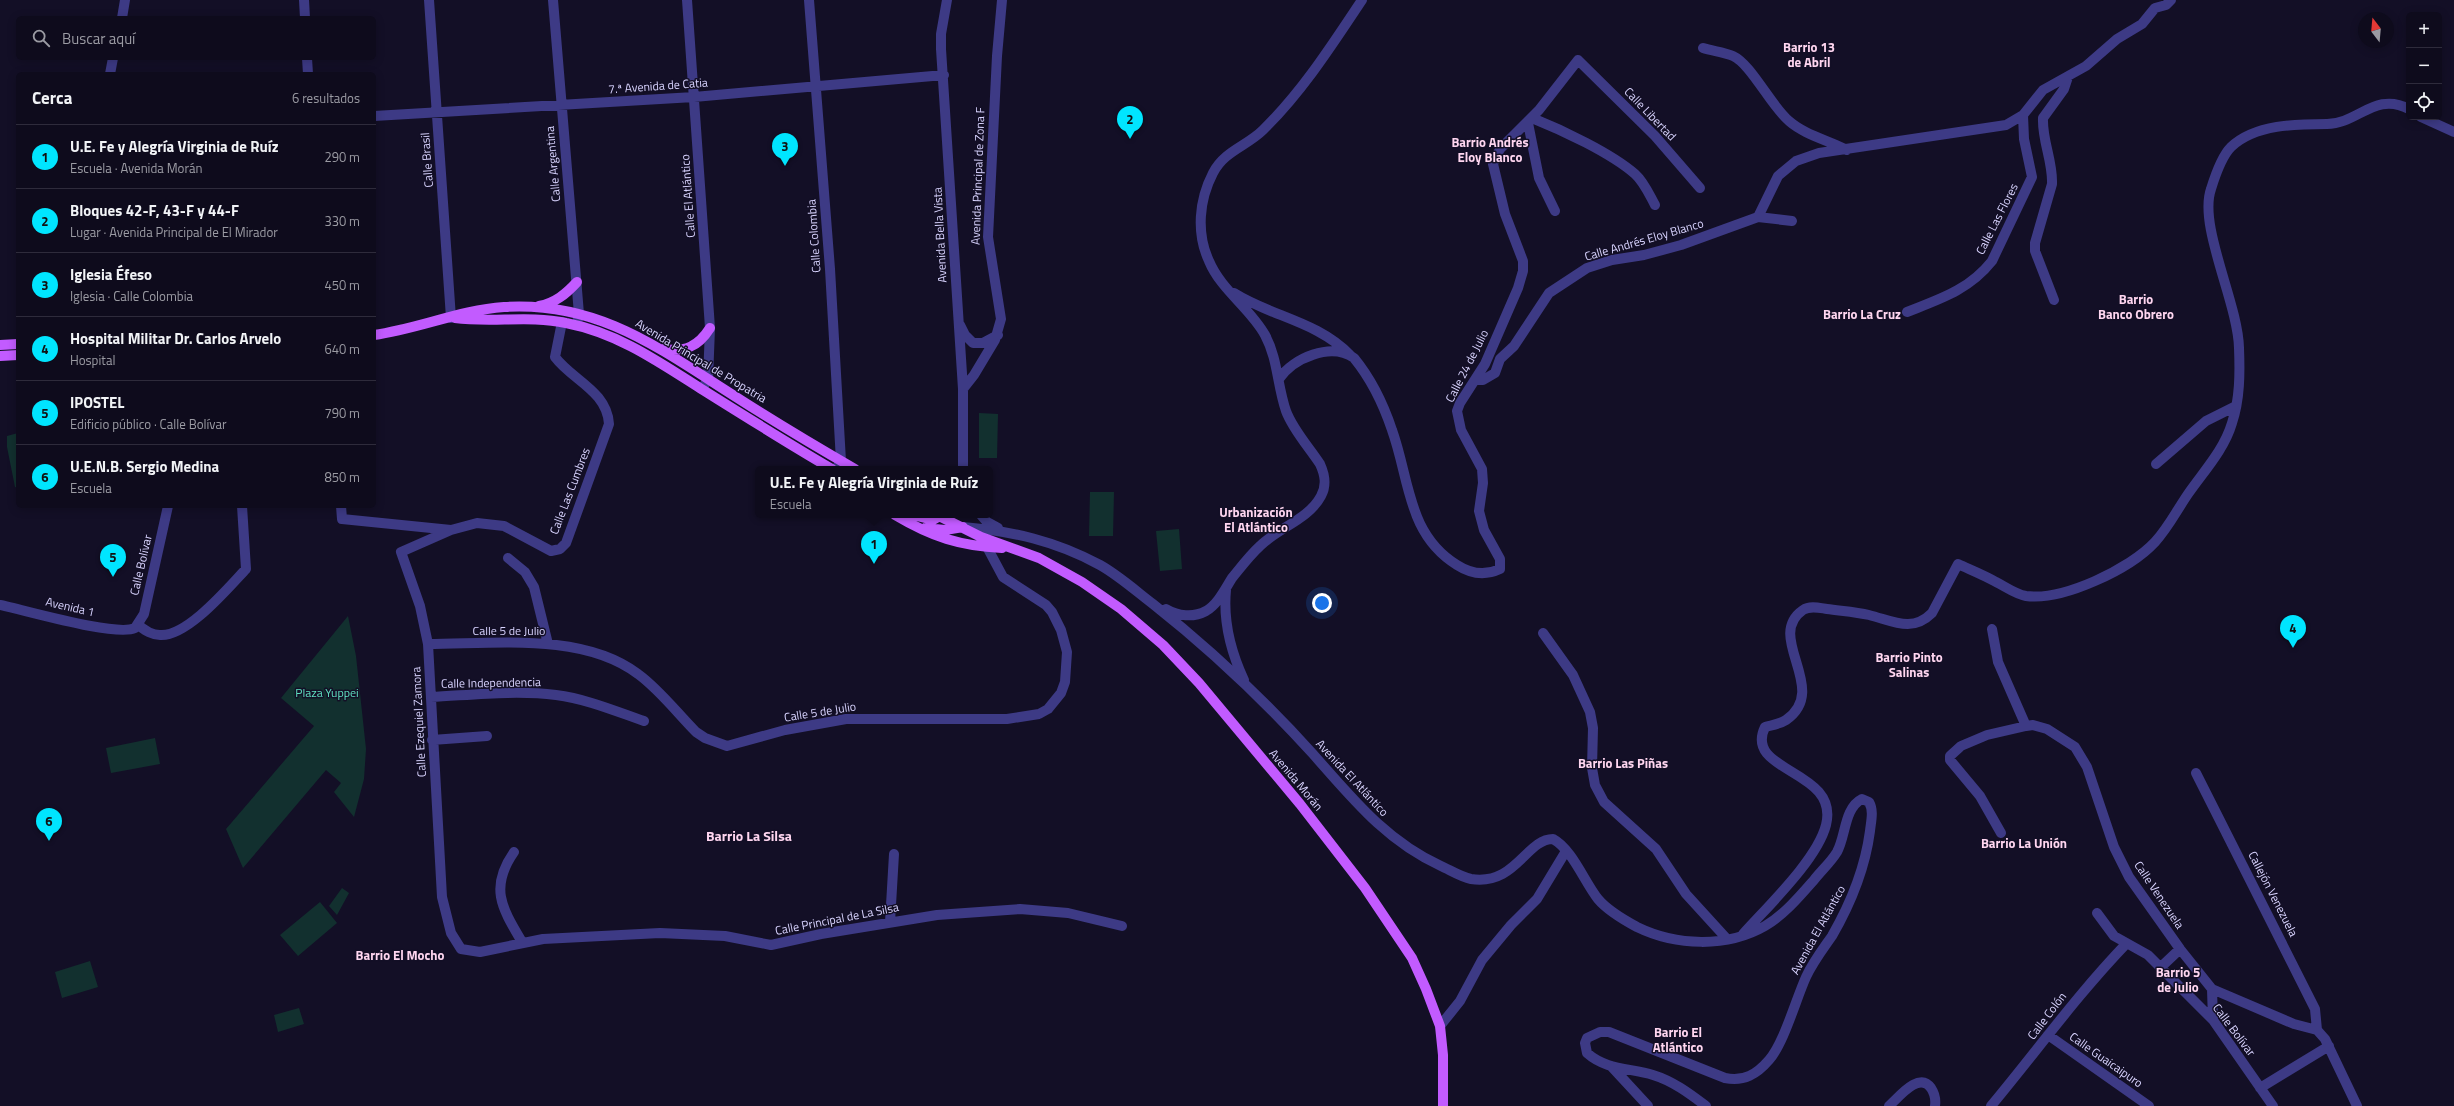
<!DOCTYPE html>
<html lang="es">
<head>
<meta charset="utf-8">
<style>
	body { margin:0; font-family:"Titillium Web",sans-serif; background:#171425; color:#f1f3f6 }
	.controls { position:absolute; right:12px; top:12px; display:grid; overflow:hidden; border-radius:6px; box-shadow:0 2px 10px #0003 }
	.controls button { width:36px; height:36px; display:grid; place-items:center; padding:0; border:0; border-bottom:1px solid #2e2b3b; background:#0e0b1c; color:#f1f3f6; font:20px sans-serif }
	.compass { position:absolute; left:2358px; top:12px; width:36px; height:36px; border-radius:50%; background:#0e0b1c; box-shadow:0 2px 10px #0003; rotate:344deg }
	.you { position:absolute; left:1322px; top:603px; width:14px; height:14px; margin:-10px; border:3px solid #fff; border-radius:50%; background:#1a73e8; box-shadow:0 0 0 6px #1a73e833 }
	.badge { display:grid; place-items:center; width:26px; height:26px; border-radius:50%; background:#00e5ff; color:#111; font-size:13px; font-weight:700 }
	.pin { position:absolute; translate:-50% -33px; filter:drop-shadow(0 1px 2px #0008) }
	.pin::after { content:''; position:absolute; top:21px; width:14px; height:12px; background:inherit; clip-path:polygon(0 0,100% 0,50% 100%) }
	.popup { position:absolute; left:755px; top:466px; width:238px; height:52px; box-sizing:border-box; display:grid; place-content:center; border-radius:6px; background:#0e0b1c; filter:drop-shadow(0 1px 3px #0005); font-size:13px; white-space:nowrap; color:#9b9ba3 }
	.popup b { font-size:15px; color:#f1f3f6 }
	.popup::after { content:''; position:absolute; left:50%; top:100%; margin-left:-8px; border:8px solid transparent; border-top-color:#0e0b1c }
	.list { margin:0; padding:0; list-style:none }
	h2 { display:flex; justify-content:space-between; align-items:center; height:52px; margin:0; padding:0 16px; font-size:17px }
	h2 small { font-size:13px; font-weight:400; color:#9b9ba3 }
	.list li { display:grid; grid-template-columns:26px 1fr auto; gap:12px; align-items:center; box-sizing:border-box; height:64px; padding:0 16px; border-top:1px solid #2e2b3b }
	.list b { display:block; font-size:15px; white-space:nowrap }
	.list p { margin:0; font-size:13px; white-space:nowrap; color:#9b9ba3 }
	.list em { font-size:13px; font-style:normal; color:#9b9ba3 }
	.icon { flex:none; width:22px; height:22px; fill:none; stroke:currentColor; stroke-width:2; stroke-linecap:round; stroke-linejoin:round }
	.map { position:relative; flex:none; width:2454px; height:1106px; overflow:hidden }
	.search { position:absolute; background:#0e0b1c; box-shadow:0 2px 10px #0003; left:16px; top:16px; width:360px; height:44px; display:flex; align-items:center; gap:10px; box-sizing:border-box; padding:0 14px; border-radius:6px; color:#9b9ba3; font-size:15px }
	.panel { position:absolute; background:#0e0b1c; box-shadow:0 2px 10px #0003; left:16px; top:72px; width:360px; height:436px; border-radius:6px }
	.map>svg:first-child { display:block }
	.green { fill:#12302f }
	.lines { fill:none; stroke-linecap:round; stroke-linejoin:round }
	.minor { stroke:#3d3a85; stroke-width:10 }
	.major { stroke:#c25bff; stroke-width:10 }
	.labels { text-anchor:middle; stroke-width:3; stroke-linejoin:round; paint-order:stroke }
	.street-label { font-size:12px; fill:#d9d4ff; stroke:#130f26 }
	.park-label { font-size:12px; fill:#5fe0c0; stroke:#130f26 }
	.neighbourhood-label { font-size:13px; font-weight:bold; fill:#ffd6f0; stroke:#130f26 }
	.quarter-label { font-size:14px; font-weight:bold; fill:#ffd6f0; stroke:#130f26 }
</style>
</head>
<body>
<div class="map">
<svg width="2454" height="1106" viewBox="0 0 2454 1106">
	<rect width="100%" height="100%" fill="#130f26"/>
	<!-- green -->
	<path class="green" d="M979,413L998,414L997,458H979Z
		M18,433V488L15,487L7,447V436Z
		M1090,492H1114L1113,536H1089Z
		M1179,529L1182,569L1160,571L1156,531Z
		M348,616L356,656L366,749L364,779L354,817L334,792L341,783L326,770L243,868L226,829L314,726L281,698Z
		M155,738L160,764L111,773L106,748Z
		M342,888L349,893L337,915L329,906Z
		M320,902L337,923L298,956L280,935Z
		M90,961L98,987L62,998L55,972Z
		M299,1008L304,1024L278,1032L274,1015Z"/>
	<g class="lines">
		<!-- minor -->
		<path class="minor" d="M304,0L305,18
			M429,0L451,318
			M553,0L579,314L577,323
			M687,0L710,328L708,379L702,389
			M809,0L830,269L841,461L836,469
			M947,0L941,34V49L963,389V469
			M122,18L125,0
			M1703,48C1712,51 1724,52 1733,56C1751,64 1771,106 1789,121C1805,135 1828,140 1847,150
			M307,58L308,74
			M110,74L113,58
			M374,116L694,97L944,75
			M2421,117L2454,132
			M1532,118C1562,130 1611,153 1635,174C1644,182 1649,194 1655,205
			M1528,123L1539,178L1555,211
			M1758,217L1778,176L1796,161L1819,153L2006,125L2023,115L2043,90L2086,66L2117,39L2142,24L2155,8L2166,5L2171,0
			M1234,293C1272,317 1317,321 1350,355
			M2054,300L2035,251V243L2052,184C2053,161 2042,141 2043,118L2064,89L2068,77
			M1907,312C1940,299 1969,290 1992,261L2032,177L2024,139L2023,115
			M562,322L555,357C572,380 607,391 609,424L566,543L560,549L551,551L504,526L477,523L451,530L401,552L420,606L428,644L442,897L451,933L461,949L480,952L543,939L660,933L725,936L771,945L821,934L937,915L1020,909L1068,913L1122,926
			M960,325L965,335L973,343H983L998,335
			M1279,379C1293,358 1331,342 1354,358C1372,380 1383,403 1392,430C1410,480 1407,534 1457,565C1471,574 1485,576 1500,569V559L1484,530L1479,511L1483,483L1482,469L1461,430L1457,411L1460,403L1485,364L1518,288L1523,271V261L1505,214L1493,164L1500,149L1539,110L1578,60L1655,136L1700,188
			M1475,380H1483L1495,373L1500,359L1514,346L1549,293L1587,268L1612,260L1644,255L1681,245L1758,217L1792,221
			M963,389L974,375L995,340L1001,319L988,237L997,56L1002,0
			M2156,464L2206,421L2236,406
			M341,506L342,519L451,530
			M981,515L987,522L998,528
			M963,527C1012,531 1056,541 1100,565C1118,575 1136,591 1153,604C1210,649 1264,700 1313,754C1352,798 1386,841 1441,866C1450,870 1461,877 1471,879C1516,886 1526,839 1553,839C1572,849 1585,883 1598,899C1608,911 1624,920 1637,927C1676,946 1727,948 1765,926C1784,915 1800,896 1814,880C1821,871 1831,862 1837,852C1846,836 1844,808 1862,799L1869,802C1874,811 1871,821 1870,831C1865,869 1851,903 1832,936C1823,949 1813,962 1806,977C1796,999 1784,1043 1769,1060C1757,1074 1744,1082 1725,1078L1609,1032H1600L1587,1038L1585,1043L1587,1053C1606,1070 1630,1068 1653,1075C1673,1081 1690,1094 1706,1106
			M508,558L525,572L534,587L548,644
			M1226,590C1223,621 1231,652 1244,680
			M0,605C25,610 116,637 135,628L144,614L168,506
			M1166,609C1178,616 1193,618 1206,611C1218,604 1225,589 1232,578C1241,567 1250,555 1260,546C1278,528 1309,519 1321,496C1327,485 1325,475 1320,464C1309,447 1293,430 1286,411C1277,385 1278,359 1265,335C1250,308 1221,290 1209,261C1196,233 1199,200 1213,173C1224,151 1247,146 1263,130C1302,92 1332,45 1362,0
			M138,625C145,630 151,635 160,635C187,637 228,588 246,569L242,506
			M1992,629L1998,662L2026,726
			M1543,633L1573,675L1590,712L1593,728L1592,768L1595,785L1604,802L1656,849L1686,894L1727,939
			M428,644C493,644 583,632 638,674C660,690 677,713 696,732L705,738L727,746L785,730L846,719H1007L1039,714L1048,709L1061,693L1065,682L1067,652L1061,630L1052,612L1046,605L1003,577L987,547
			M431,697C472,695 515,690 556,695C587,699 615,711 644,721
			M432,740L487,736
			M2196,773L2315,1009L2317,1030
			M2001,833L1980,796L1950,760V756L1961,746L1987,735L2026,726L2033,725L2047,729L2075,747L2087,767L2114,847L2129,877L2180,949L2212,989L2294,1024L2317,1030L2325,1039L2357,1106
			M514,852C489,888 502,908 522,942
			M2097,913L2114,936L2148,955L2213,1020L2273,1106
			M890,922L894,854
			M1743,934C1767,907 1817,860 1826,825C1840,769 1743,773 1765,727C1772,725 1780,724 1786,720C1831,689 1764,637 1803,610C1810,605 1820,608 1827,609C1841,611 1856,612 1869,615C1893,621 1912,633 1932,613L1958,564C1971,570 1984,575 1996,582C2006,587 2015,594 2026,596C2063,601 2130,569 2155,542C2168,528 2177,510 2188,494C2204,471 2224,450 2232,423C2240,399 2240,373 2239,348C2238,303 2198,226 2211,189C2215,176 2222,156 2231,147C2255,124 2297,124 2327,124C2358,124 2375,91 2409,109
			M2161,967L2180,949
			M2212,989L2213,1020
			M1440,1026L1460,1001L1482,960L1511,925L1537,899L1566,851
			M2048,1035L2149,1106
			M1612,1067L1648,1106
			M2260,1088L2329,1046
			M1889,1106C1899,1097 1919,1071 1931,1088C1935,1094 1936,1099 1935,1106
			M1991,1106C2036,1052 2077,995 2126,944"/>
		<!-- major -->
		<path class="major" d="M539,306C555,303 566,294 577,282
			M455,318C492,323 529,315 566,323C618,333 659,362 703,390C746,417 789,444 832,469
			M374,335C418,329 460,310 504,307C599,301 660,349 736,397C775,422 815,446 855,469
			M0,345L18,344
			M663,349C685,352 698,347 710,328
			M0,356L18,355
			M895,515C932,537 960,546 1002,548
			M913,515L933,520L940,516
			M937,515L981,537L1039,558L1082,582L1121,609L1163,645L1199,683L1300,804L1365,888L1412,958L1426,989L1440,1026L1443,1055V1106
			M925,528L945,530L963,527"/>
	</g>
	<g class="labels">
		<!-- street labels -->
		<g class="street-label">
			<text transform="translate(658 86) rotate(-4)" y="4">7.ª Avenida de Catia</text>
			<text transform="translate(1650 114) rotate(46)" y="4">Calle Libertad</text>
			<text transform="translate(427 160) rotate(-94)" y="4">Calle Brasil</text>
			<text transform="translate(553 164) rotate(-95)" y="4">Calle Argentina</text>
			<text transform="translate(978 176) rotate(-88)" y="4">Avenida Principal de Zona F</text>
			<text transform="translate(688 196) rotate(-94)" y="4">Calle El Atlántico</text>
			<text transform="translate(1997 219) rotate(-63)" y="4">Calle Las Flores</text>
			<text transform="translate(940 235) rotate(-93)" y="4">Avenida Bella Vista</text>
			<text transform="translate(814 236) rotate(-94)" y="4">Calle Colombia</text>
			<text transform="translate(1644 240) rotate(-16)" y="4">Calle Andrés Eloy Blanco</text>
			<text transform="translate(701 361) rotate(31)" y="4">Avenida Principal de Propatria</text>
			<text transform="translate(1467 366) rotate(-63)" y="4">Calle 24 de Julio</text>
			<text transform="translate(570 491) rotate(-69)" y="4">Calle Las Cumbres</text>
			<text transform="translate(141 565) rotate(-77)" y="4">Calle Bolívar</text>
			<text transform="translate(70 607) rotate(13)" y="4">Avenida 1</text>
			<text x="509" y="635">Calle 5 de Julio</text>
			<text transform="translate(491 683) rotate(-1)" y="4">Calle Independencia</text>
			<text transform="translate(820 712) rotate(-9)" y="4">Calle 5 de Julio</text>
			<text transform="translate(419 722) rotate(-93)" y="4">Calle Ezequiel Zamora</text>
			<text transform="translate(1352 778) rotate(47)" y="4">Avenida El Atlántico</text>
			<text transform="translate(1296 780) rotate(50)" y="4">Avenida Morán</text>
			<text transform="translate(2273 894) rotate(63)" y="4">Callejón Venezuela</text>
			<text transform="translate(2159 895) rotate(56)" y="4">Calle Venezuela</text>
			<text transform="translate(837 919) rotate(-11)" y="4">Calle Principal de La Silsa</text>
			<text transform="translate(1818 930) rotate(-61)" y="4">Avenida El Atlántico</text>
			<text transform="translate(2047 1016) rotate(-53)" y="4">Calle Colón</text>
			<text transform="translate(2234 1030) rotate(53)" y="4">Calle Bolívar</text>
			<text transform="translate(2106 1060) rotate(35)" y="4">Calle Guaicaipuro</text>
		</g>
		<!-- park labels -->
		<g class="park-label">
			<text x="327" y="697">Plaza Yuppei</text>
		</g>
		<!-- neighbourhood labels -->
		<g class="neighbourhood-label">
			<text x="1809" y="52">Barrio 13<tspan x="1809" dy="15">de Abril</tspan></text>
			<text x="1490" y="147">Barrio Andrés<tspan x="1490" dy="15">Eloy Blanco</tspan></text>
			<text x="2136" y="304">Barrio<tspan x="2136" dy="15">Banco Obrero</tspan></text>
			<text x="1862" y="319">Barrio La Cruz</text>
			<text x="1256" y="517">Urbanización<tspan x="1256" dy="15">El Atlántico</tspan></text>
			<text x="1909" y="662">Barrio Pinto<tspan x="1909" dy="15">Salinas</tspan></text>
			<text x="1623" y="768">Barrio Las Piñas</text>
			<text x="2024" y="848">Barrio La Unión</text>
			<text x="400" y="960">Barrio El Mocho</text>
			<text x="2178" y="977">Barrio 5<tspan x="2178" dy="15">de Julio</tspan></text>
			<text x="1678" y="1037">Barrio El<tspan x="1678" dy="15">Atlántico</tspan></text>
		</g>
		<!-- quarter labels -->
		<g class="quarter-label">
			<text x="749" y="841">Barrio La Silsa</text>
		</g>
	</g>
</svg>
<div class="controls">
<button>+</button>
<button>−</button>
<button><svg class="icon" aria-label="locate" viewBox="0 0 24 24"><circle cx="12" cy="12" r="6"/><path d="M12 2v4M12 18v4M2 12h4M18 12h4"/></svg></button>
</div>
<svg class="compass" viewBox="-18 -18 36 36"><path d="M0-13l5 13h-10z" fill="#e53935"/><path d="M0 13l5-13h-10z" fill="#9b9ba3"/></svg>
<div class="you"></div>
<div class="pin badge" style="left:874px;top:564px">1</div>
<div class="popup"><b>U.E. Fe y Alegría Virginia de Ruíz</b>Escuela</div>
<div class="pin badge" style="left:1130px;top:139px">2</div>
<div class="pin badge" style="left:785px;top:166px">3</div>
<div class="pin badge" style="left:2293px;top:648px">4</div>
<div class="pin badge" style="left:113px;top:577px">5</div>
<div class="pin badge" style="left:49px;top:841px">6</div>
<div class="search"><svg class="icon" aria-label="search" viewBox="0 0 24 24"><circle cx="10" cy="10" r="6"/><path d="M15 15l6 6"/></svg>Buscar aquí</div>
<section class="panel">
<h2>Cerca<small>6 resultados</small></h2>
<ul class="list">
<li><span class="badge">1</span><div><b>U.E. Fe y Alegría Virginia de Ruíz</b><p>Escuela · Avenida Morán</p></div><em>290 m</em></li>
<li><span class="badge">2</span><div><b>Bloques 42-F, 43-F y 44-F</b><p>Lugar · Avenida Principal de El Mirador</p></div><em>330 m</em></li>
<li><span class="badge">3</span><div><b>Iglesia Éfeso</b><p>Iglesia · Calle Colombia</p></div><em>450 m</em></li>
<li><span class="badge">4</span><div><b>Hospital Militar Dr. Carlos Arvelo</b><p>Hospital</p></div><em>640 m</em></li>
<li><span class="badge">5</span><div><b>IPOSTEL</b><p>Edificio público · Calle Bolívar</p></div><em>790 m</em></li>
<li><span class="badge">6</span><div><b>U.E.N.B. Sergio Medina</b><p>Escuela</p></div><em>850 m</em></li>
</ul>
</section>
</div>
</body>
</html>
